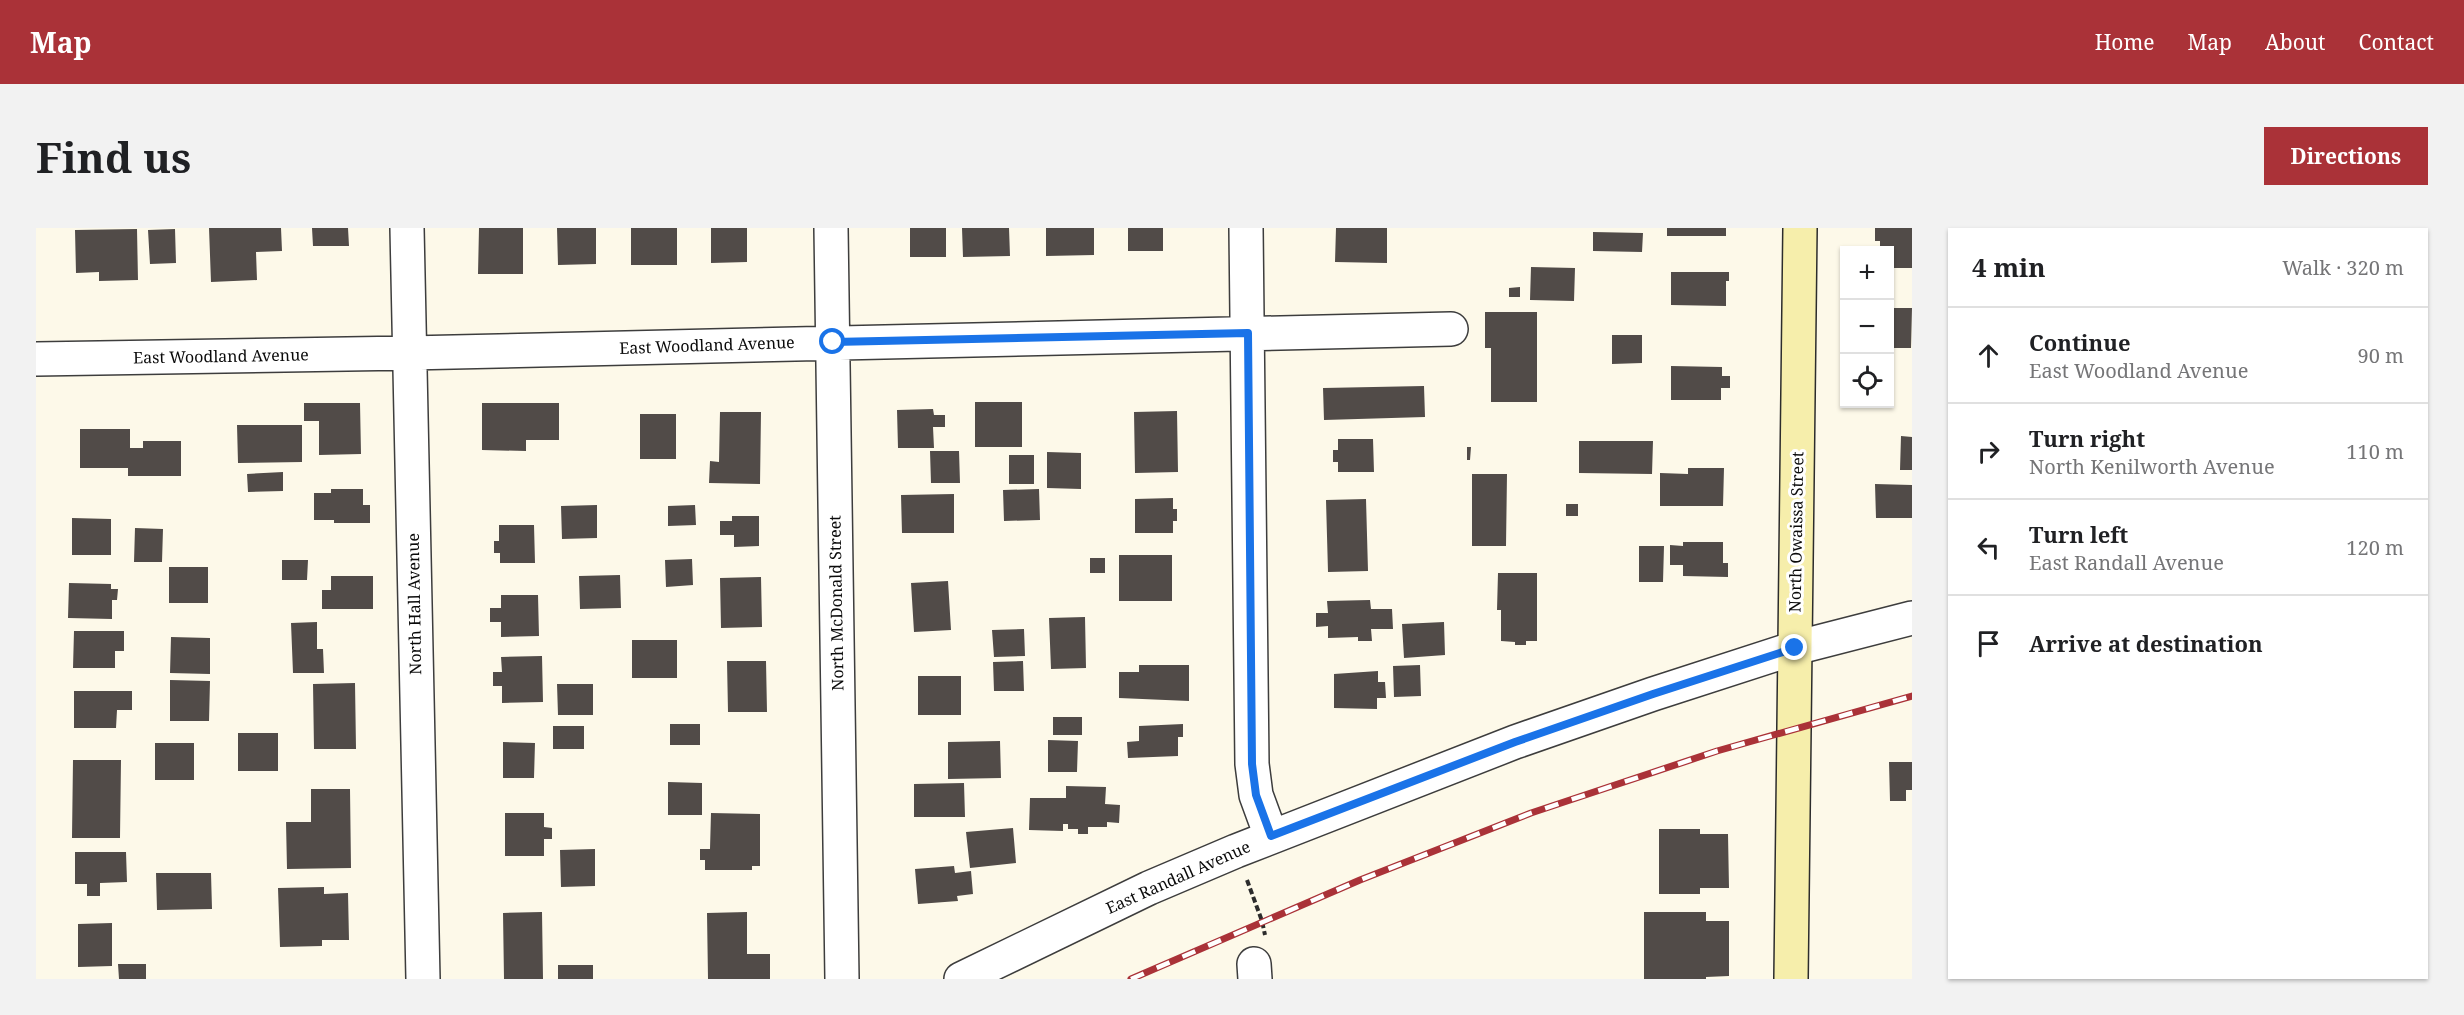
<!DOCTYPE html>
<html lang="en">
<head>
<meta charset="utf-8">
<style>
	body { margin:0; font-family:"Noto Serif",serif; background:#f2f2f2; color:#202124 }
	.controls { position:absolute; right:18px; top:18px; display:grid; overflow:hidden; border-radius:0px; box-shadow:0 2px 4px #0004 }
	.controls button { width:54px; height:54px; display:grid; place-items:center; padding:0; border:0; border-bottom:2px solid #e0e0e0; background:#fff; color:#202124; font:30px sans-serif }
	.stop { position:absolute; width:18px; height:18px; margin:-14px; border:4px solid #1a73e8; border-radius:50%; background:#fff }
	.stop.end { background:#1a73e8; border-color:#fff; box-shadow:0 2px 6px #0008 }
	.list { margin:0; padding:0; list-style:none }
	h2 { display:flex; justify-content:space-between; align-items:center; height:78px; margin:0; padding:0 24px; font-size:26px }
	h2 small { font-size:20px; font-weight:400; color:#757577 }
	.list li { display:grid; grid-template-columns:39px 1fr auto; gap:18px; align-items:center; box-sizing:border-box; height:96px; padding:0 24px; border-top:2px solid #e0e0e0 }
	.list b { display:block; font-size:22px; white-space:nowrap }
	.list p { margin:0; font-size:20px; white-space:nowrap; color:#757577 }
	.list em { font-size:20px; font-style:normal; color:#757577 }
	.icon { flex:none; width:33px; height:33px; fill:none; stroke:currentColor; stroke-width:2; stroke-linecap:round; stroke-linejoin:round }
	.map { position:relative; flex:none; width:1876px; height:751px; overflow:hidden; border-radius:0px }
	header { display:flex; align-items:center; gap:36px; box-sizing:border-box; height:84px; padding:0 30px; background:#aa3238; color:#fff }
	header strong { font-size:28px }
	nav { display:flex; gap:33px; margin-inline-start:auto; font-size:21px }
	.intro { display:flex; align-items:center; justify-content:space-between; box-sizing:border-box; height:144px; padding:0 36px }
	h1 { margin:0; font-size:42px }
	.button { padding:15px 27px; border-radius:0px; background:#aa3238; color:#fff; font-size:21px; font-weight:700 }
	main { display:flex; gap:36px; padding:0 36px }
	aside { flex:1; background:#fff; border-radius:0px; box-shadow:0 2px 4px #0004 }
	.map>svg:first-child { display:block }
	.building { fill:#514b48 }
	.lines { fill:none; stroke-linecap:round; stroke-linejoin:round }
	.street-casing { stroke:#3d3d3d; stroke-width:36 }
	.secondary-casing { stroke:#2c2c2c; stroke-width:36 }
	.path { stroke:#2c2c2c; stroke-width:4; stroke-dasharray:6 3; stroke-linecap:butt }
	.street { stroke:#fff; stroke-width:33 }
	.secondary { stroke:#f6eeab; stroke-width:33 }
	.rail-casing { stroke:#aa3238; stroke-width:7 }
	.rail { stroke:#fff; stroke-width:4.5; stroke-dasharray:14; stroke-linecap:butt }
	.route { stroke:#1a73e8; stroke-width:8 }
	.labels { text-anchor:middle; stroke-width:6; stroke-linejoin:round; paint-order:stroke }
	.street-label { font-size:16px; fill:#0a0a0a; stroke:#fff }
</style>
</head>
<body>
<header>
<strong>Map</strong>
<nav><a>Home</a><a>Map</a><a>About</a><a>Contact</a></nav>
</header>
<div class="intro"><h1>Find us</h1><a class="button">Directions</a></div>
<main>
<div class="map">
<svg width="1876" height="751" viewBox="0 0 1876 751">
	<rect width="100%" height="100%" fill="#fdf9e9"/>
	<!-- building -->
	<path class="building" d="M173,0H245L246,23L220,24L221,52L175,54Z
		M276,0H312L313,18H277Z
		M443,0H487V46H442Z
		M521,0H560V36L522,37Z
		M595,0H641V37H595Z
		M675,0H711V34L675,35Z
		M874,0H910V29H874Z
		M926,0H973L974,28L927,29Z
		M1010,0H1058V27L1010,28Z
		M1092,0H1127V23H1092Z
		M1300,0H1351V35L1299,34Z
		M1631,0H1690V8H1631Z
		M1839,0H1876V40H1854V22H1844V13H1839Z
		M101,1L102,52L63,53V44L40,45L39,2Z
		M139,1L140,35L114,36L112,2Z
		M1557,4L1607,5L1606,24L1557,23Z
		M1495,39L1539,40L1538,73L1494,72Z
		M1635,44H1693V53H1690V78L1635,77Z
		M1484,59V69H1473V60Z
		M1854,80H1876L1875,120H1854Z
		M1449,84H1501V174H1455V120H1449Z
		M1576,107H1606V135L1576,136Z
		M1635,138L1686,139V148H1694V160H1685V172H1635Z
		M1388,158L1389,189L1288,192L1287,160Z
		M939,174H986V219H939Z
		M268,175H324L325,226L283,227V193H268Z
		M446,175H523V212H490V223L446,222Z
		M897,181L898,187H909V199H897L898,220H862L861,182Z
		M1141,183L1142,244L1099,245L1098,184Z
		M684,184H725L724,256L673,255L674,233L683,234Z
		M604,186H640V231H604Z
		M201,197H266V234L202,235Z
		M44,201H94V220H107V213H145V248H92V240H44Z
		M1865,208L1876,209V242H1864Z
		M1302,211H1337L1338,244H1302V234H1297V222H1302Z
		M1543,213H1617L1616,246L1543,245Z
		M1431,219H1435L1434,232H1431Z
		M894,223H923L924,255H895Z
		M1011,224L1045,225V261L1011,260Z
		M973,227H998V256H973Z
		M1652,240H1688L1687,278H1624V245L1652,246Z
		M247,244V263L212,264L211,246Z
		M1436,246H1471L1470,318H1436Z
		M1839,256L1876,257V290H1840Z
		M295,261H327V277H334V295H298V292H278V265H295Z
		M1003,261L1004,292L968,293L967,262Z
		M918,266V305H866L865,267Z
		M1137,270V281H1141V293H1137V305H1099V271Z
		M1330,271L1332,343L1292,344L1290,272Z
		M1530,276H1542V288H1530Z
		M561,277V310L526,311L525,278Z
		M659,277L660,297L632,298V278Z
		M696,288H723V318L698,319V307H684V293H696Z
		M36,290L75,291V327H36Z
		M463,297H498L499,335H464V325H458V313H463Z
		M99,300L127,301L126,334H98Z
		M1647,314H1687V335H1692V349L1647,348V337H1634V317L1647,318Z
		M1603,318H1628L1627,354H1603Z
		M1083,327H1136V373H1083Z
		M1054,330H1069V345H1054Z
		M656,331L657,357L630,359L629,332Z
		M246,332H272L271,352H246Z
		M133,339H172V375H133Z
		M1462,345H1501V413H1490V417H1479V414L1465,413V382H1461Z
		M584,347L585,380L544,381L543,348Z
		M295,348H337V381H286V362H295Z
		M725,349L726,399L685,400L684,350Z
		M912,353L915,402L878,404L875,355Z
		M33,355L75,356V361H82L81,372H76V391L32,390Z
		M465,367H502L503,408L465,409V394H454V380H465Z
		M1334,372L1335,381H1356L1357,401H1335L1336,413H1322V409L1292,410V398L1280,399V385H1292L1291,373Z
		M1049,389L1050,440L1015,441L1013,390Z
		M281,394V421H287L288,445H257L255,395Z
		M1408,394L1409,427L1368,430L1366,396Z
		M988,401L989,428L958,429L956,402Z
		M38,403H88V423H79V440H37Z
		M135,409L174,410V446L134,445Z
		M596,412H641V450H596Z
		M506,428L507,474L466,475V458H457V444H466L465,429Z
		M691,433H730L731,484H692Z
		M987,433L988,463H958L957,434Z
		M1103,437H1153V473L1083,470V444H1103Z
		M1384,437L1385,468L1358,469L1357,438Z
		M1342,443V454H1349L1350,470H1341V481L1298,480V446Z
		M882,448H925V487H882Z
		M134,452L174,453L173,493H134Z
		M319,455L320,521H278L277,456Z
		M521,456H557V487H522Z
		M38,463H96V482H81L80,500H38Z
		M1017,489H1046V507H1017Z
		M634,496H664V517H634Z
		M1147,496V509H1142V528L1092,530L1091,514L1103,513V498Z
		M517,498H548V521H517Z
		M202,505H242V543H202Z
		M1012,512L1042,513L1041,544H1012Z
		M964,513L965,550L912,551V514Z
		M467,514L499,515L498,550H467Z
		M119,515H158V552H119Z
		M37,532H85L84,610H36Z
		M1853,534H1876V562H1870V573H1854Z
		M632,554L666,555V587H632Z
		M928,555L929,589H878V556Z
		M1030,558L1070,559L1069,576L1084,577L1083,595L1071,594V599H1052V606H1042V601H1032V596H1027V603L993,602L994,570H1030Z
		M275,561H314L315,640L251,641L250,594H275Z
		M469,585H508V599L516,600V611H508V628H469Z
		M675,585L724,586V638H716V642H669V632H664V621H674Z
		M977,600L980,635L934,640L930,604Z
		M1623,601H1664V606H1692L1693,660H1664V666H1623Z
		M559,621V658L525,659L524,622Z
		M39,624H90L91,654L64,655V668H51V656H39Z
		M918,638L919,645L935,643L937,666L921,668L922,673L882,676L879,641Z
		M120,645H175L176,681L121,682Z
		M288,659V666L312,665L313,712H286V718L244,719L242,660Z
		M506,684L507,751H468L467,685Z
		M711,684V726H734V751H672L671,685Z
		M1608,684H1670V693H1693V748L1670,749V751H1608Z
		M76,695V738L42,739V696Z
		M82,736H110V751H83Z
		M522,737H557V751H522Z"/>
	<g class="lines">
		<!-- street casing -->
		<g class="street-casing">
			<path id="street" d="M371,0L387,751
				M795,0L806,751
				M1210,0L1216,536L1220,567L1235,608
				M0,131L373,125L1415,101
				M1218,736L1219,751
				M925,751L1113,660L1200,623L1479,514L1617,466L1759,420L1876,390"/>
		</g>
		<!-- secondary casing -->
		<g class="secondary-casing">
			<path id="secondary" d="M1755,751L1764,0"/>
		</g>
		<!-- path -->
		<path class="path" d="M1211,652L1226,693L1229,707"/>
		<!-- street -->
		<use href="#street" class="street"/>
		<!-- secondary -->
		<use href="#secondary" class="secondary"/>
		<!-- rail casing -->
		<g class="rail-casing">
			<path id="rail" d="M1095,751L1324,652L1495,585L1681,523L1876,468"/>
		</g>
		<!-- rail -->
		<use href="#rail" class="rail"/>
	</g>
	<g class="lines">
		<!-- route -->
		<path class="route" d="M797,114L1212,105L1216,536L1220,567L1235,608L1479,514L1617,466L1759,420"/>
	</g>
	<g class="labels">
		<!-- street labels -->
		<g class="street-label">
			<text transform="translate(671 117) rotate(-2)" y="6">East Woodland Avenue</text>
			<text transform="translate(185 128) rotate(-1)" y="6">East Woodland Avenue</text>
			<text transform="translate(1760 304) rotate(-89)" y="6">North Owaissa Street</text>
			<text transform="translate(800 375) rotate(-91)" y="6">North McDonald Street</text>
			<text transform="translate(378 376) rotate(-91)" y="6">North Hall Avenue</text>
			<text transform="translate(1142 649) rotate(-24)" y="6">East Randall Avenue</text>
		</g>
	</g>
</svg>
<div class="controls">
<button>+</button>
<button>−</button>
<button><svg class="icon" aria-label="locate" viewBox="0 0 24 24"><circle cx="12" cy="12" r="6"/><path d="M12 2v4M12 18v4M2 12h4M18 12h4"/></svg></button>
</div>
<div class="stop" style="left:797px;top:114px"></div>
<div class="stop end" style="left:1759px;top:420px"></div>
</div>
<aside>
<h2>4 min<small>Walk · 320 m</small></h2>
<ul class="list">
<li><svg class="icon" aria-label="ahead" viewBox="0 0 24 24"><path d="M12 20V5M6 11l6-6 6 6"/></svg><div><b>Continue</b><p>East Woodland Avenue</p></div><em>90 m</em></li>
<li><svg class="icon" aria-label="right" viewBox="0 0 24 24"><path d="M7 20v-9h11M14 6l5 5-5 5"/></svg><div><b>Turn right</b><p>North Kenilworth Avenue</p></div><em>110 m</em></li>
<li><svg class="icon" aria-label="left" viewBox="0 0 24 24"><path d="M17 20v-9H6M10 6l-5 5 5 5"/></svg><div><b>Turn left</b><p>East Randall Avenue</p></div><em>120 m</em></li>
<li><svg class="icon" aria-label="arrive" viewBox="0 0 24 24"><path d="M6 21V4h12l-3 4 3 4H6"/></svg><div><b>Arrive at destination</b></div></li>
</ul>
</aside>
</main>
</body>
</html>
